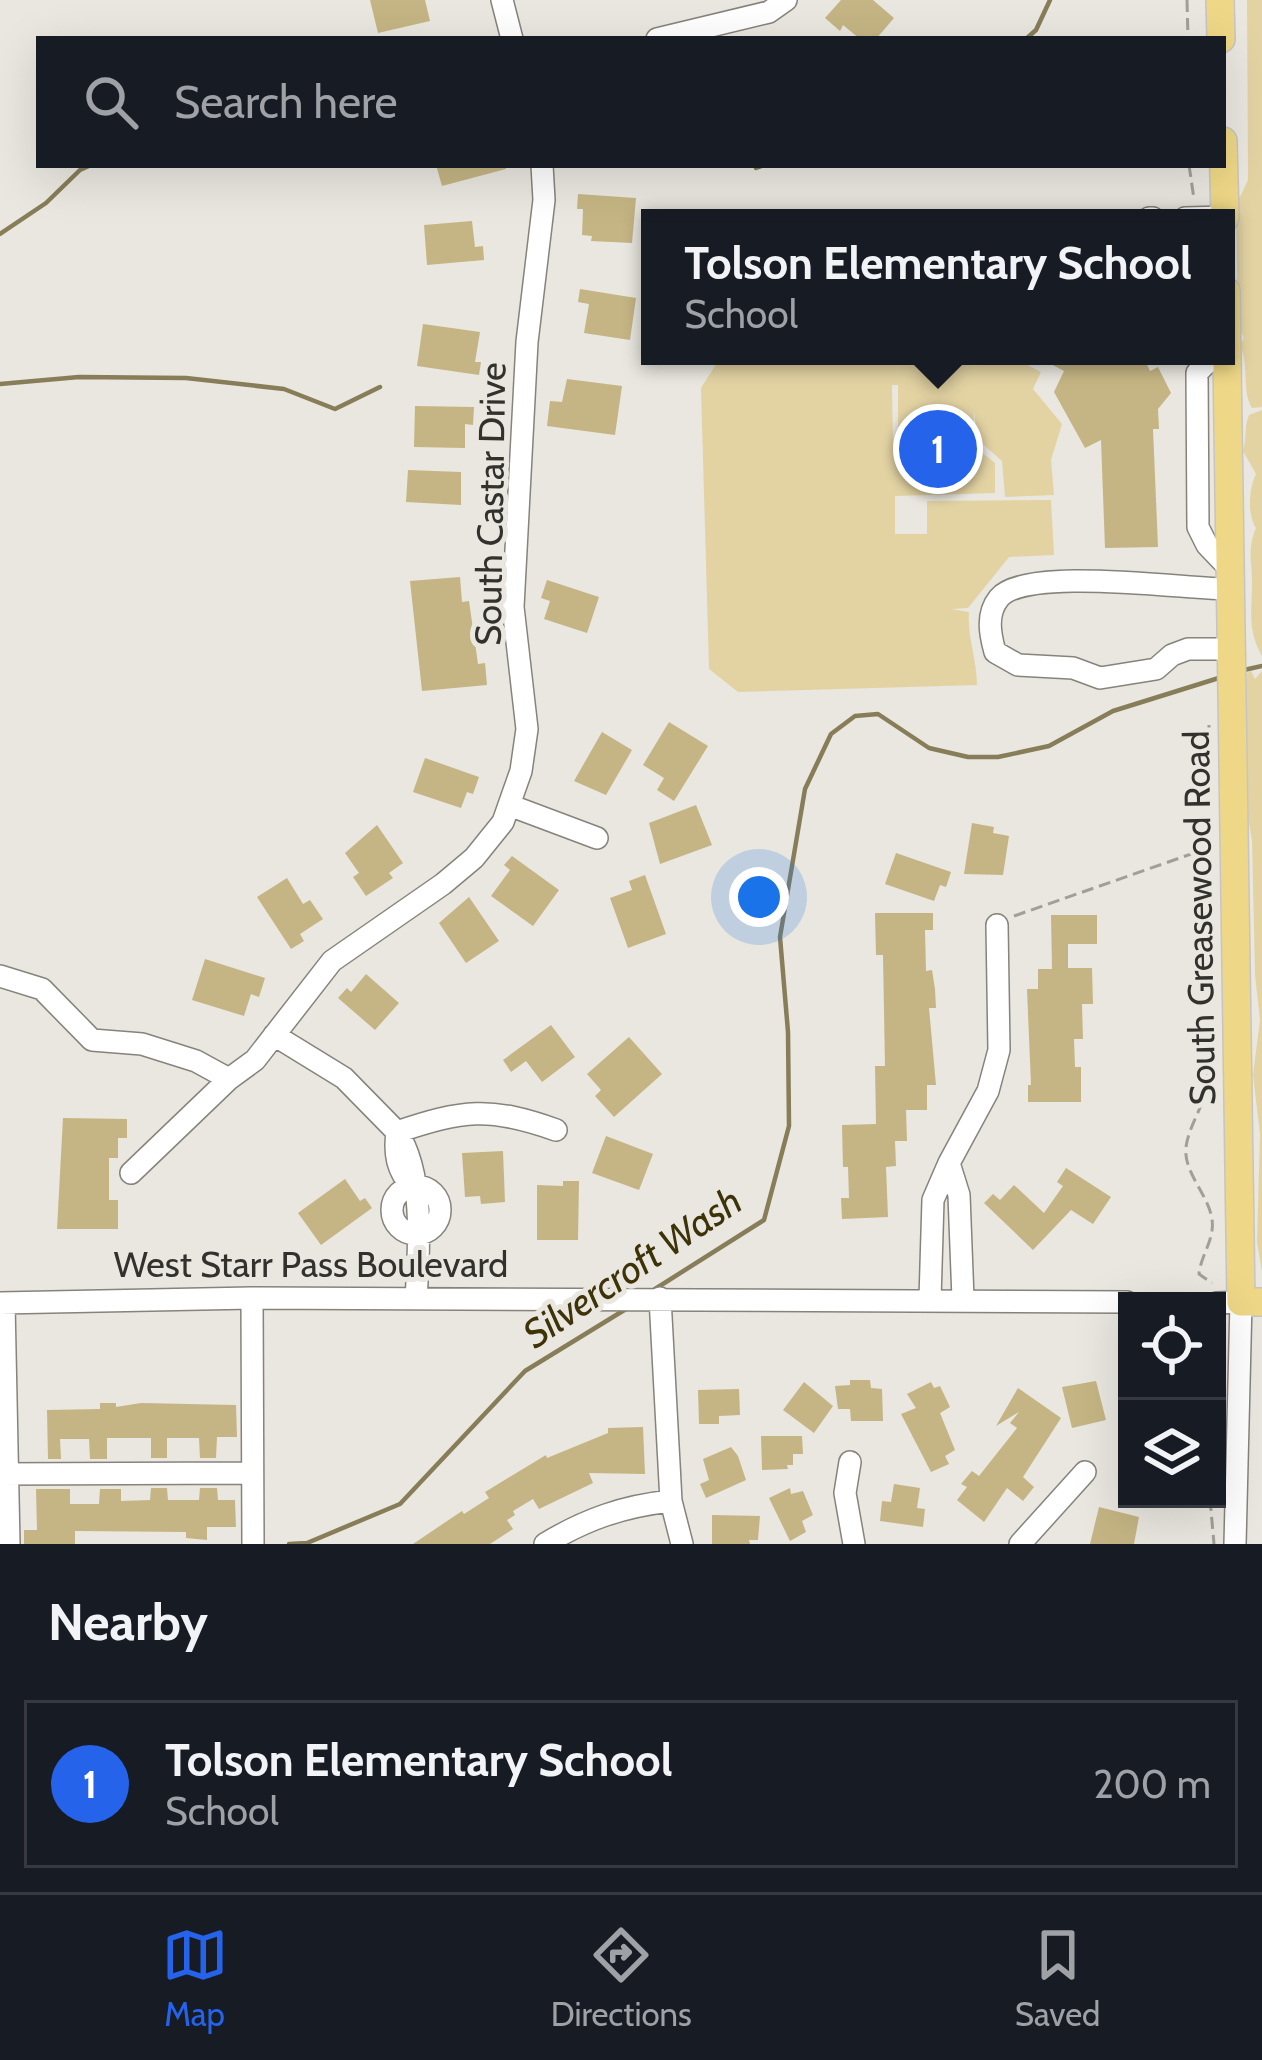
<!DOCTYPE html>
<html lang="en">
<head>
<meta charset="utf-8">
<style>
	body { margin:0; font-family:Cabin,sans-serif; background:#242831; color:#f1f3f6 }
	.controls { position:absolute; right:36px; bottom:36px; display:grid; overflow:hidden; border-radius:0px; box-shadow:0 12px 48px #0002 }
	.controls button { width:108px; height:108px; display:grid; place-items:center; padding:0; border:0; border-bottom:3px solid #363941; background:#171b24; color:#f1f3f6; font:60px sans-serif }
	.you { position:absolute; left:759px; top:897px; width:42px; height:42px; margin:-30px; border:9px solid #fff; border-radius:50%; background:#1a73e8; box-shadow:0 0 0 18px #1a73e833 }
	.badge { display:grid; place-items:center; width:78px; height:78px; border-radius:50%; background:#2563eb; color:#fff; font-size:39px; font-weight:700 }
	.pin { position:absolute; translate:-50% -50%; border:6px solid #fff; box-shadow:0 3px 12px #0006 }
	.popup { position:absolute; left:641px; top:209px; width:594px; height:156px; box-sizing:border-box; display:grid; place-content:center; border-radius:0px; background:#171b24; filter:drop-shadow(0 3px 9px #0005); font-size:39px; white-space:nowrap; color:#9ea1a6 }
	.popup b { font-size:45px; color:#f1f3f6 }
	.popup::after { content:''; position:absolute; left:50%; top:100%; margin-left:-24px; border:24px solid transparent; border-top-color:#171b24 }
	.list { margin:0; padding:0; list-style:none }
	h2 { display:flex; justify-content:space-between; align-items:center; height:156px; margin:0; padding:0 48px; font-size:51px }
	h2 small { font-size:39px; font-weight:400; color:#9ea1a6 }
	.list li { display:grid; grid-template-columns:78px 1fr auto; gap:36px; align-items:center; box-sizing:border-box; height:168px; margin:0 24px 24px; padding:0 24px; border:3px solid #363941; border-radius:0px }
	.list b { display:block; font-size:45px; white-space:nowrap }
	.list p { margin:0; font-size:39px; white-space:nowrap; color:#9ea1a6 }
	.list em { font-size:39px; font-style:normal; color:#9ea1a6 }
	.icon { flex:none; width:66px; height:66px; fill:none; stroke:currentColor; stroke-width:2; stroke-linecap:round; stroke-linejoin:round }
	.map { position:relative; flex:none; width:1262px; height:1544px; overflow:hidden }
	.search { position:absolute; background:#171b24; box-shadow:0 12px 48px #0002; left:36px; right:36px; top:36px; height:132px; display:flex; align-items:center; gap:30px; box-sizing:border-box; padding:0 42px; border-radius:0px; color:#9ea1a6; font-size:45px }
	.sheet { height:348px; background:#171b24 }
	nav { display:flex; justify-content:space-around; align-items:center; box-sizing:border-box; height:168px; border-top:3px solid #363941; background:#171b24; font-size:33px; color:#9ea1a6 }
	nav a { display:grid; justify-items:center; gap:6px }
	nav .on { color:#2563eb }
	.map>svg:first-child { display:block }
	.green { fill:#e3d3a3 }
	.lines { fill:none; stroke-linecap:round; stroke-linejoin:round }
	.stream { stroke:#877d59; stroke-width:4.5 }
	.building { fill:#c5b584 }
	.minor-casing { stroke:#86837c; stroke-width:24 }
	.major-casing { stroke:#c6c5c4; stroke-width:30 }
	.path { stroke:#a19f99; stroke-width:3; stroke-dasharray:12 6; stroke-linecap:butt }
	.minor { stroke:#fff; stroke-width:21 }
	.major { stroke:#eed786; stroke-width:27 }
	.labels { text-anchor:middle; stroke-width:10; stroke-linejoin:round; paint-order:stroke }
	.street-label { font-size:36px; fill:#32312e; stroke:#e9e7df }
	.water-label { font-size:39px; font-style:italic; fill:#3d3208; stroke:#e9e7df }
</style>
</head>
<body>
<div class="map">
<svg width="1262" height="1544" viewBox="0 0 1262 1544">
	<rect width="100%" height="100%" fill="#e9e7df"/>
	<!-- green -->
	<path class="green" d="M1247,0H1262V407L1252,408C1241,390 1250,366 1240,346L1244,338L1238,324L1236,195L1240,197L1248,180Z
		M852,356H1010L1041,372L1033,389L1062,424L1051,460L1054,495L1005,497L1002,461L977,439L974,410L973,442H898V385H892L893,447H975L995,463V493L895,496V534H927V501L1051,500L1054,555L1009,557L968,608L951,609L969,612C967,636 977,660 977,685L738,692L709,669L701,388L718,361Z
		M1262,410V656C1247,630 1252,611 1252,583C1252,560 1247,550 1256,528C1247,515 1249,487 1256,474L1243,451C1247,438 1244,426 1249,415Z
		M1251,671L1255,679L1262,671V1272L1257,1242L1260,1134L1253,1075L1260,1020L1255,975L1252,841L1245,799L1247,673Z"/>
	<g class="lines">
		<!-- stream -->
		<path class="stream" d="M1026,39L1036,30L1050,0
			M756,168L764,165
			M0,234L46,203L80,170L91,165
			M0,384L79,377L186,378L284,389L335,409L380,387
			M1244,670L1262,666
			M655,1289L764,1220L789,1126L788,1032L780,937L805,789L831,734L855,716L878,714L929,748L968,757H998L1049,746L1113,711L1222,677
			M289,1544L307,1543L400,1504L525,1371L626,1309"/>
	</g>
	<!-- building -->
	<path class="building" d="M370,0H425L430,21L378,33Z
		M841,0H873L894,18L876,39H860L843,25L840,31L825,18Z
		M436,165H506V169L442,186Z
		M578,194L636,198L632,243L591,241L592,236L582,235L583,209H577Z
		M472,221L475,247L483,246L484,260L427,265L424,225Z
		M580,289L636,298L630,340L584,333L589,304L578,302Z
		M423,324L480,332L475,362H481L479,375L417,366Z
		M1036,356H1143L1150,371L1158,367L1171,393L1158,409L1159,429H1153L1158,547L1105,548L1101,440L1085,448L1054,392L1064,371Z
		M567,379L622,386L615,435L547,426L550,401L562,402Z
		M415,406L474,407L473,425L465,424V448L414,447Z
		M408,470L461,472V505L406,502Z
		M460,577L462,602L469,601L478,664L485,663L487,685L422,691L410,581Z
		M547,580L599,597L587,633L544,619L550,601L541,598Z
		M669,722L708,746L674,801L657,790L664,778L643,765Z
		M602,732L632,750L606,795L574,781Z
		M425,758L479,777L473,794L467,792L461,808L413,792Z
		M696,805L712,845L660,864L649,823Z
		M972,823L994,827L993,833L1009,836L1003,875L964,874Z
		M377,825L403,863L389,873L393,878L366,896L353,877L359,873L345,853Z
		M896,853L951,872L946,887L940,885L934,901L885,884Z
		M512,856L559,890L533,926L491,896L510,870L504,865Z
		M645,875L666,934L628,948L610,898L632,890L629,881Z
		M287,878L303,904L310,900L323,919L300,934L304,941L291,949L257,897Z
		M469,897L499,941L466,963L439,923Z
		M875,913H933V930H925L926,971L932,970L935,989L936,1008H929L936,1085H927V1110H906L907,1141H895L896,1166L886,1167L888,1217L842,1219L841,1198H849L848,1167H843L842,1125L876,1124L875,1066H885L883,955H876Z
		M1051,915H1097V944H1068V968H1092L1093,1004H1082L1083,1039H1074L1075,1067H1081V1102H1028V1085H1031L1027,989H1038V969H1052Z
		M205,959L265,978L259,997L251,994L244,1016L192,1000Z
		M366,974L399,1003L375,1030L338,998L347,988L351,992Z
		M551,1025L575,1057L542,1082L526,1061L511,1072L503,1060Z
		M629,1037L662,1074L614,1117L595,1096L601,1090L587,1074Z
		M63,1118L127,1119V1138H118V1158H109V1200H118V1229H57Z
		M606,1136L653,1154L639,1190L592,1173Z
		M503,1151L505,1202L481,1204L480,1196L465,1197L462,1153Z
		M1066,1168L1111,1197L1093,1224L1071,1210L1033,1250L984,1203L993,1194L1000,1200L1014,1185L1044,1213L1063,1186L1057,1182Z
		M345,1179L360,1201L365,1198L372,1208L321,1245L298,1213Z
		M563,1181H579L578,1240H537V1185L563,1186Z
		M850,1380H870L871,1388L882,1389L883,1421H851L850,1409H838L835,1386L850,1385Z
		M1096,1381L1106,1420L1072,1428L1062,1387Z
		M804,1382L833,1406L814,1433L783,1410Z
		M931,1382L934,1388L940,1386L950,1407L940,1413L955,1450L945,1456L949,1464L931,1472L901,1414L916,1408L907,1394Z
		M1018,1388L1061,1418L1023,1477L1034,1487L1023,1501L1007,1488L984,1522L957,1500L967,1487L961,1484L972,1471L979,1476L1017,1428L1010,1423L1019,1412L996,1426Z
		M739,1389L740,1415L719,1416V1424H699L698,1390Z
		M100,1403H116V1407L141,1403L236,1405L237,1437H217L216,1458H200L199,1438H167V1458H151V1438H107V1459H90L89,1439H60L61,1459H48L47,1410L100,1409Z
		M643,1427L645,1474L589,1473L593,1483L539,1509L533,1499L513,1511L515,1515L507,1520L513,1529L490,1544H413L462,1511L464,1514L489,1498L485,1492L546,1455L547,1458L608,1433V1428Z
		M761,1436H802L803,1454H793V1465H787L788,1469L762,1470Z
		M731,1447L738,1456L746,1480L706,1498L700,1484L709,1480L703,1459Z
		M894,1484L920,1488L917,1508L925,1509L923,1527L880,1521L882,1501L891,1502Z
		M151,1488H167L168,1500H199L200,1488H217L218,1500H235L236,1527H207V1540L186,1538V1532L75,1531V1544H24V1530H37L36,1489H70V1504H99L100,1489H121V1501L150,1500Z
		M790,1488L791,1494L803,1491L813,1515L802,1521L806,1532L790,1541L769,1498Z
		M1099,1507L1139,1517L1134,1544H1090Z
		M712,1515L760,1516L758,1540H749L750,1544H712Z"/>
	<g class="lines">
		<!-- minor casing -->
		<g class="minor-casing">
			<path id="minor" d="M502,0L512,39
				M657,39L769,12L786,0
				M1149,218H1153
				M1185,218L1225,217
				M1213,356L1197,373L1198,527L1207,545L1229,568
				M1229,589C1185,589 1025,566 999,598C986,614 990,634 995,652L1018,665L1073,668L1100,678L1156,669L1172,655L1188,649H1230
				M509,805L597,838
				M0,976L42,989L92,1040L142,1044L196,1061L229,1079
				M274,1035L344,1078L397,1132C463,1110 489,1106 556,1130
				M949,1163L988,1091L999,1050L997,925
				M131,1173L229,1079L255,1060L332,961L443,884L474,858L503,822L521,771L527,729L513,607L527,342L544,200L542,165
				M392 1210a24 24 0 1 1 48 0a24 24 0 1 1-48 0Z
				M412,1187C397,1170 394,1154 397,1132C425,1174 419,1249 416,1299
				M252,1298L253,1544
				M660,1298L671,1501L682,1544
				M930,1299L933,1200L949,1163L959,1195L963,1299
				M0,1303L252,1298L1127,1302
				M4,1303L9,1544
				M1217,1303L1241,1302L1235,1544
				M850,1462L845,1493L854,1544
				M0,1474L251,1473
				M545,1544C586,1519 624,1506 671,1501
				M1020,1544L1085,1472"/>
		</g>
		<!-- major casing -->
		<g class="major-casing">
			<path id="major" d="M1220,0L1221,39
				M1223,141L1225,218
				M1226,291L1241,1302H1262"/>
		</g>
		<!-- path -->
		<path class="path" d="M1187,0L1188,39
			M1189,165L1194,199
			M1209,725L1205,827L1208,1083C1204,1106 1189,1125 1186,1147C1183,1172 1208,1194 1212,1219C1215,1240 1201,1254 1199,1274L1212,1283
			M1014,916L1214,846
			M1210,1499L1214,1544"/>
		<!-- minor -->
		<use href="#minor" class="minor"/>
		<!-- major -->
		<use href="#major" class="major"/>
	</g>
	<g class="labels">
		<!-- street labels -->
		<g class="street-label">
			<text transform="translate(490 504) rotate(-89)" y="13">South Castar Drive</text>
			<text transform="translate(1199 918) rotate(-91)" y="13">South Greasewood Road</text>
			<text x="311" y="1277">West Starr Pass Boulevard</text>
		</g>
		<!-- water labels -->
		<g class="water-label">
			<text transform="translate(632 1267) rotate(-34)" y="14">Silvercroft Wash</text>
		</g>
	</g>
</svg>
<div class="controls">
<button><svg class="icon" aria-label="locate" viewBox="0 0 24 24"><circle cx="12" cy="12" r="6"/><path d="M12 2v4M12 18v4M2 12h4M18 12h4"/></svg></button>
<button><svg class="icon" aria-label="layers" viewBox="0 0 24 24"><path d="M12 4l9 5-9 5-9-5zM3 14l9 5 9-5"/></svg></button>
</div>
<div class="you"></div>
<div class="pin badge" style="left:938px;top:449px">1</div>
<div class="popup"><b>Tolson Elementary School</b>School</div>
<div class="search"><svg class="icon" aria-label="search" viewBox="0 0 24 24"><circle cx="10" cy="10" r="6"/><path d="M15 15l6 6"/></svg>Search here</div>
</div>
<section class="sheet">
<h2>Nearby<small></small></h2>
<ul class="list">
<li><span class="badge">1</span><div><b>Tolson Elementary School</b><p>School</p></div><em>200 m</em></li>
</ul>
</section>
<nav>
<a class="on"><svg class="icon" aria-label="map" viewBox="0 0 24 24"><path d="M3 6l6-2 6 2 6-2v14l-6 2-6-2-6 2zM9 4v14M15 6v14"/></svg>Map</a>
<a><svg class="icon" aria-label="directions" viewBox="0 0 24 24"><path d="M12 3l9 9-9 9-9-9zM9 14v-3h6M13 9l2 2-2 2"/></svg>Directions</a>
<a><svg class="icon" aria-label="saved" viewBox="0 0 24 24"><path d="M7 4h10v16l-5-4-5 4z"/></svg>Saved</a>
</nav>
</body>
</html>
